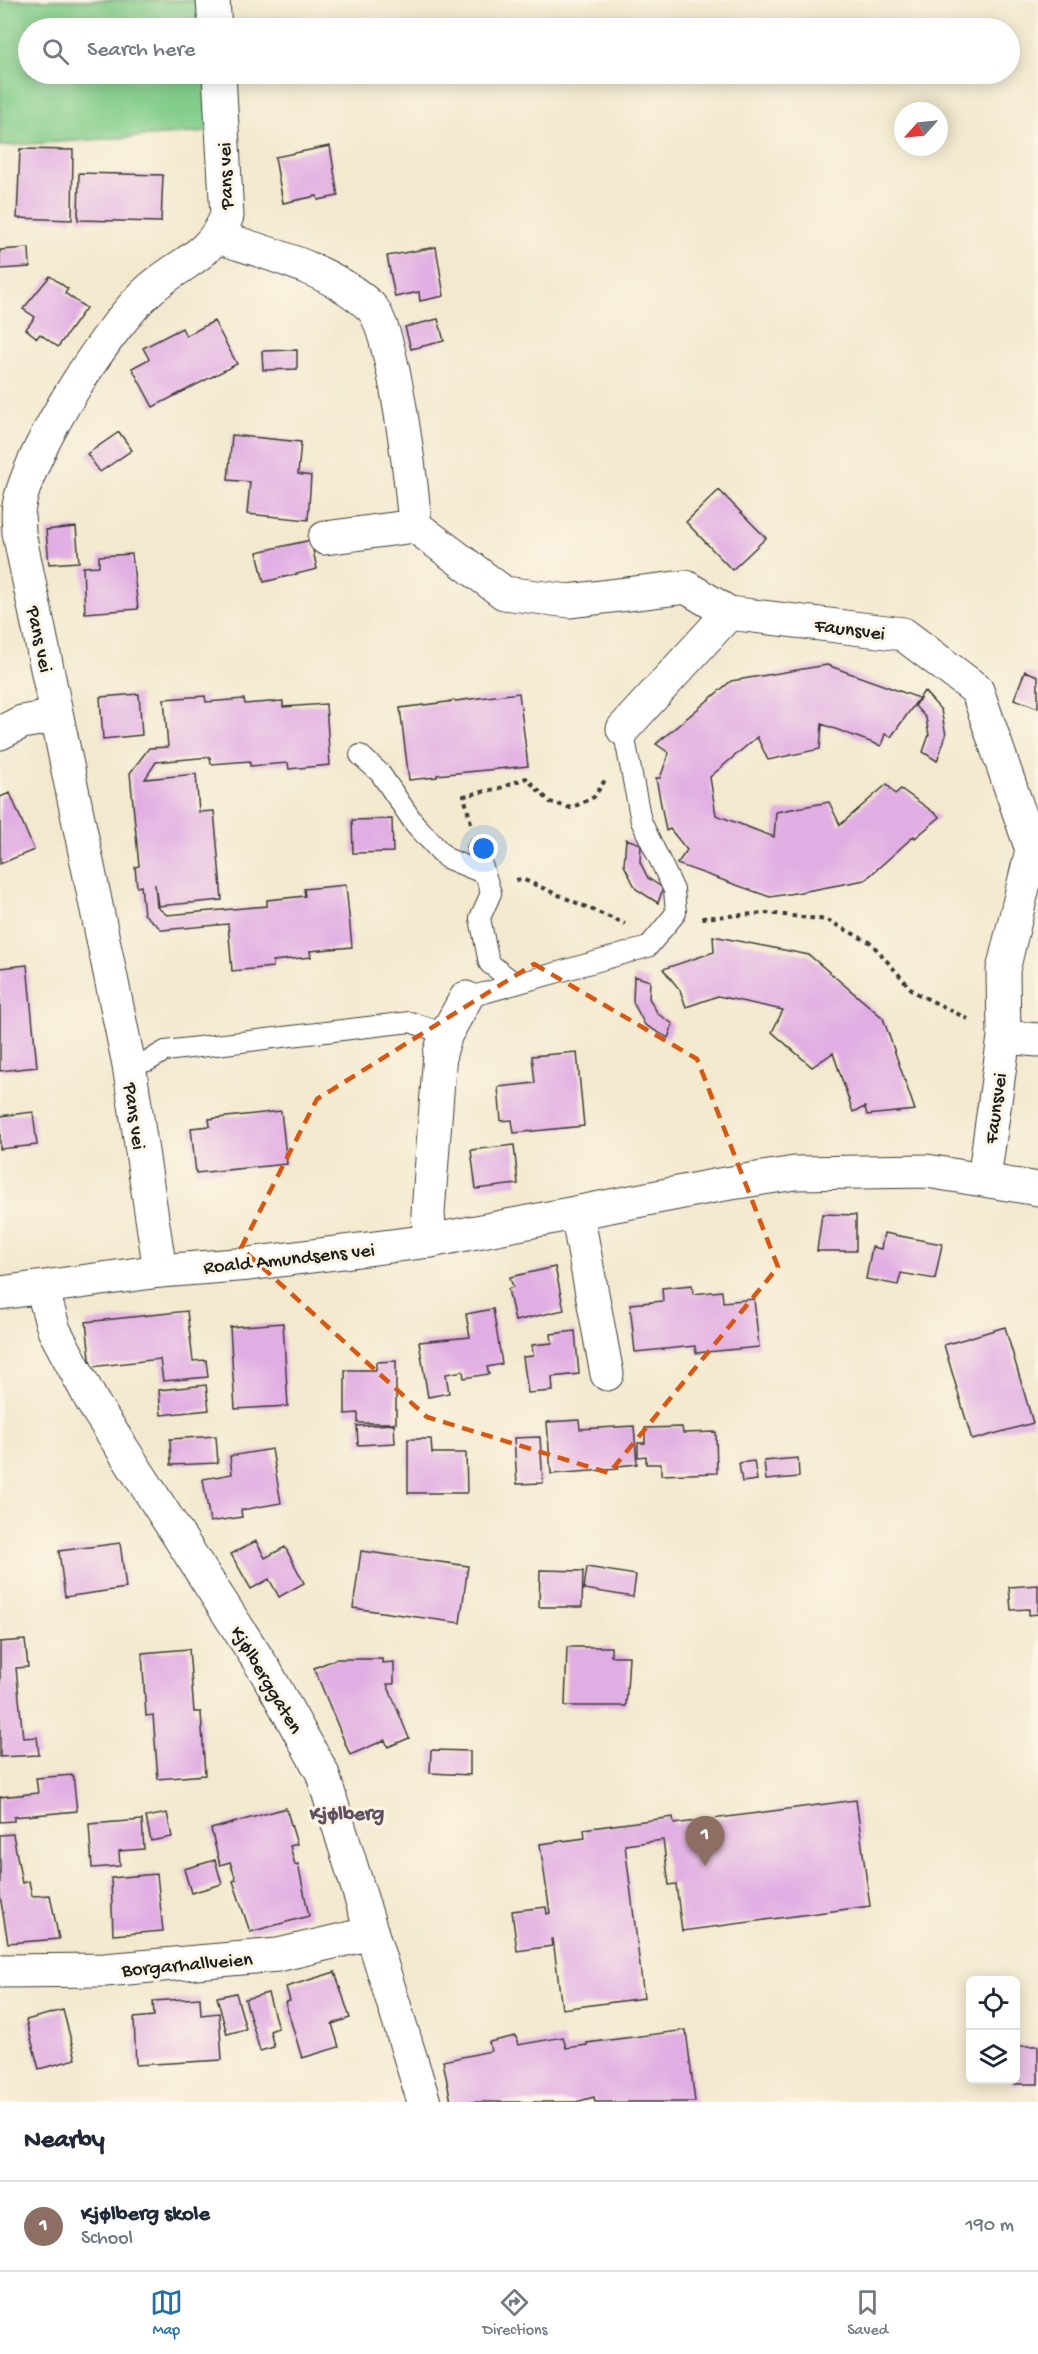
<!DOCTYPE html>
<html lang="en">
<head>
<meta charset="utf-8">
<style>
	body { margin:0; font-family:"Gochi Hand",sans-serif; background:#f6f6f7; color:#1f2937 }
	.controls { position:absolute; right:18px; bottom:18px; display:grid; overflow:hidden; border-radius:9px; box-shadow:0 3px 15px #0003 }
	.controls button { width:54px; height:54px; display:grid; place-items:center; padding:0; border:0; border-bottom:2px solid #e0e1e3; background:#fff; color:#1f2937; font:30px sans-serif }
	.compass { position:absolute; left:894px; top:102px; width:54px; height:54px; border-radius:50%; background:#fff; box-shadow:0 3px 15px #0003; rotate:243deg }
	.you { position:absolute; left:484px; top:849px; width:21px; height:21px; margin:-15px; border:4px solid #fff; border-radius:50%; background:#1a73e8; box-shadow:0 0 0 9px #1a73e833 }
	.badge { display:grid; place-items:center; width:39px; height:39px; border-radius:50%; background:#1f6fb2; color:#fff; font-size:20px; font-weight:700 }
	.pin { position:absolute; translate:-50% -50px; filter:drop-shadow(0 2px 3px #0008) }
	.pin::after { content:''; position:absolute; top:32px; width:21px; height:18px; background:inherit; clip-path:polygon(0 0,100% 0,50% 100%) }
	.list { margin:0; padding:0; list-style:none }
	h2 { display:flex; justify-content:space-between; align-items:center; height:78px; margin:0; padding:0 24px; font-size:26px }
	h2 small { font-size:20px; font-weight:400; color:#747a83 }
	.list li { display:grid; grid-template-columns:39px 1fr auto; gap:18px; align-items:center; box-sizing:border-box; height:90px; padding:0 24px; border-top:2px solid #e0e1e3 }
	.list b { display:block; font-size:22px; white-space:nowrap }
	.list p { margin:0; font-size:20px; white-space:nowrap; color:#747a83 }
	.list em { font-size:20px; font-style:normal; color:#747a83 }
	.icon { flex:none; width:33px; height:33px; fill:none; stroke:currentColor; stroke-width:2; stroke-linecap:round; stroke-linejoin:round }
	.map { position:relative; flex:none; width:1038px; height:2102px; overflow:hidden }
	.search { position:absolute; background:#fff; box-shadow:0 3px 15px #0003; left:18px; right:18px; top:18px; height:66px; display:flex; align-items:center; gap:15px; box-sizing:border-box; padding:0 21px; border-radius:33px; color:#747a83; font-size:22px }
	.sheet { height:168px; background:#fff }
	nav { display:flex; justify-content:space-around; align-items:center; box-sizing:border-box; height:84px; border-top:2px solid #e0e1e3; background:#fff; font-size:16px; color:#747a83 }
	nav a { display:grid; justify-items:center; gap:3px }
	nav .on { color:#1f6fb2 }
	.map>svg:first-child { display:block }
	.green { fill:#83cd8b; stroke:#507454; stroke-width:1.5 }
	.building { fill:#e1aee3 }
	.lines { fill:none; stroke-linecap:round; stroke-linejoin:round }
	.service-casing { stroke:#3c3b37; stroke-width:22 }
	.minor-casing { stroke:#3c3b37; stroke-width:35 }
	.tertiary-casing { stroke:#3c3b37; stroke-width:35 }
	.path { stroke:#3c3b37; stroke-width:4; stroke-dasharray:4.5 4.5; stroke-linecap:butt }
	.service { stroke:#fff; stroke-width:20 }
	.minor { stroke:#fff; stroke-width:33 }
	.tertiary { stroke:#fff; stroke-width:33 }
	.marked { fill:none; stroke:#de560d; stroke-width:4.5; stroke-dasharray:12 8; stroke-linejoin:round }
	.labels { text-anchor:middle; stroke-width:6; stroke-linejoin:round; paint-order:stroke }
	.street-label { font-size:20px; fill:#1c1c1c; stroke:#fcf5e5 }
	.neighbourhood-label { font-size:21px; font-weight:bold; fill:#614f62; stroke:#fcf5e5 }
</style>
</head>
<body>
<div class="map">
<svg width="1038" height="2102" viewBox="0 0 1038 2102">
	<rect width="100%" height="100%" fill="#fcf5e5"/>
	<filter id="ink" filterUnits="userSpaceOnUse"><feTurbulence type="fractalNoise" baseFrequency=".0167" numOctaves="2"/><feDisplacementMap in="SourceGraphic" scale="12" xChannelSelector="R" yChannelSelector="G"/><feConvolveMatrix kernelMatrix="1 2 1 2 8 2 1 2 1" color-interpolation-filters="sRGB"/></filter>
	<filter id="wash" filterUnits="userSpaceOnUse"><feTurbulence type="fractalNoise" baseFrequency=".008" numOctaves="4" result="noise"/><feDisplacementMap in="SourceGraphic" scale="24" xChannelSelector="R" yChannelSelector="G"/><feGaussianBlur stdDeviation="1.35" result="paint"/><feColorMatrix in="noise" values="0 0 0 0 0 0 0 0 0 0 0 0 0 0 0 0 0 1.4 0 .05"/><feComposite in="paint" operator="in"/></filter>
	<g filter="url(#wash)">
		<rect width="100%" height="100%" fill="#f2e9ce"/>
		<!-- green -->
		<path class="green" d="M0,0H213L215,28H28V74H219L207,132L0,146Z"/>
		<g id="blocks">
			<!-- building -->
			<path class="building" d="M330,146L338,196L318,200L317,196L283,203L275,157Z
				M20,149L73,150L72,220L17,218Z
				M79,173L163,175L161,222L78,220Z
				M436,247L444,296L420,301L419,292L395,297L387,256Z
				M29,248L30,267L0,269V250Z
				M50,276L68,289L65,293L86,308L58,347L40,334L37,338L26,329L35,317L23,309Z
				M438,319L444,341L411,349L405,327Z
				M214,321L237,364L153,407L132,368L149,359L143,348L182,328L186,336Z
				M297,350V369L263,370L262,351Z
				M119,432L132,450L100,472L87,454Z
				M232,435L301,442L298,474L311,476L308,520L247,514L250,482L228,480Z
				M719,490L766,538L732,570L686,522Z
				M76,527L79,562L49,564L46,530Z
				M311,540L317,569L264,582L257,552Z
				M132,554L138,609L85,613L83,567L99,566V556Z
				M827,665L919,698L891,737L885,734L881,746L822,724L820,749L768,760L757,737L710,777L716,815L774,837L776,812L829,802L840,825L887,784L895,794L901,789L940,817L915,838L914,836L865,880L801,892L770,897L677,864L687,850L670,829L666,831L656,778H660L669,753L656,744L731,681Z
				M1025,671L1038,676V708L1014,699Z
				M924,691L941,710L946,735L937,761L923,752L929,735L926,718L915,706Z
				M519,693L528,766L437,775V777L409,780L400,708Z
				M139,694L142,735L103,739L100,697Z
				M205,696L206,702L244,699L245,704L283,701V707L326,704L330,765L289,769L288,763L250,766V761L211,764L210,757L156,762L145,779L196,774L199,812L214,811L222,900L158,906L155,884L157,907L167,915L267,906V900L305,896L304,889L346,885L352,947L310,951L311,957L273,961V967L232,971L228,924L162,930L144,914L141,886L137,887L135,867L139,866L130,773L149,748L168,747L164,699Z
				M10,793L34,850L0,864V797Z
				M392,819L393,852L353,853L352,820Z
				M626,839L641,844L640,862L648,878L663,888L658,903L636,889L624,865Z
				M713,936L809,955L883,1018L915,1110L867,1115L865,1107L853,1112L833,1053L812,1067L772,1032L783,1010L718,996L686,1007L680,990L663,969L714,952Z
				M27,965L37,1067L0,1071V968Z
				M634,976L650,981L649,998L658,1014L673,1024L668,1038L645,1025L633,1002Z
				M577,1052L584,1126L514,1133L512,1120L501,1121L498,1087L535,1083L532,1056Z
				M281,1111L287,1164L196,1173L191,1128L210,1126L209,1119Z
				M33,1112L37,1145L0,1149V1116Z
				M514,1145L518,1184L476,1189L471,1150Z
				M822,1214L856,1215V1251H817Z
				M884,1233L942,1244L935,1279L901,1273L898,1285L866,1279L872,1247L881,1249Z
				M555,1267L564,1310L515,1321L508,1289L513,1287L510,1277Z
				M692,1285L693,1294L722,1291L723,1302L754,1299L759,1347L696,1353L695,1346L635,1352L630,1304L663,1301L662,1288Z
				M493,1309L502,1364L487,1367L489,1374L464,1378L463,1371L446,1374L449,1393L428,1397L419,1342L470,1337L466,1314Z
				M187,1311L193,1361L206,1360L208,1377L163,1381L160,1359L91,1367L86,1322Z
				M283,1323L288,1406L235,1409L230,1327Z
				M1005,1327L1033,1423L972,1440L944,1345Z
				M575,1331L579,1374L552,1377L553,1391L528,1393L523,1357L533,1356L532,1345L552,1343L551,1334Z
				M396,1361V1423H358V1413L345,1414V1370H376V1362Z
				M206,1385L209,1410L161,1415L159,1390Z
				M579,1420L580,1429L634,1426L637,1464L618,1466V1469L551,1474L547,1422Z
				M394,1424L395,1443L358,1445L357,1426Z
				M682,1427L683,1433L716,1432L717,1473L661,1475V1464H646V1456L638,1457V1443H645V1428Z
				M216,1436L218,1463L171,1465L170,1439Z
				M540,1437L543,1483L517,1484L514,1438Z
				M408,1439H431L432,1453H466L467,1493H408Z
				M272,1449L281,1503L241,1510L242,1517L210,1522L203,1479L232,1474L230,1456Z
				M798,1458L799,1477L766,1480L764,1461Z
				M754,1461L757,1480L742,1482L739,1463Z
				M256,1541L265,1558L285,1547L304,1583L279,1597L269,1579L251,1589L231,1554Z
				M120,1543L126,1588L65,1597L59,1551Z
				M361,1551L468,1566L460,1623L353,1608Z
				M587,1567L636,1575L633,1597L584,1589Z
				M540,1570L583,1571L582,1607H539Z
				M1038,1585V1614L1029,1615V1609L1011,1610L1009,1587Z
				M25,1640L28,1667L16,1668L23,1738L37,1737L39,1755L0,1757V1642Z
				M567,1647H611V1656H629L626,1706H565Z
				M189,1649L194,1712H201L205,1775L158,1779L153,1715L146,1716L142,1653Z
				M336,1659H382V1663L394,1662V1684H387L409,1738L388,1747L385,1740L350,1755L314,1668Z
				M431,1750L470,1751V1775L430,1773Z
				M73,1775L77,1811L14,1817V1821L0,1822V1797L38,1793L36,1778Z
				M856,1800L870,1906L682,1931L676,1884L669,1885L663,1840L625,1845L644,1998L562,2009L553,1939H551L552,1946L517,1951L512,1911L546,1907L547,1914L550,1913L540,1844L585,1838L584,1829L673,1817L674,1824Z
				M286,1808L297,1844L290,1846L295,1865L298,1864L309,1916L250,1932L233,1881L236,1880L230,1862L220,1865L211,1829Z
				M167,1813L172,1837L151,1841L146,1817Z
				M142,1820L144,1849L119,1851L120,1866L92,1868L89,1824Z
				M13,1834L22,1883L29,1881L32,1896L50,1895L59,1939L8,1943L0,1896V1835Z
				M215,1860L222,1884L191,1893L184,1869Z
				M157,1874L163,1931L113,1935L111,1878Z
				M335,1972L350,2018L332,2024L339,2047L302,2058L285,2002L290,2001L286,1987Z
				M236,1993L246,2029L227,2034L217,1997Z
				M268,1993L278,2028L270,2031L274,2047L260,2051L245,1999Z
				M200,1998L201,2015L219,2013L222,2060L136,2065L134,2018L154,2016L153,2001Z
				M63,2010L76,2059L39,2069L26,2020Z
				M686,2030L695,2102H595L594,2097L576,2102H451L443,2061L491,2051L489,2042L516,2036L518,2045L563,2037L566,2048L587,2045V2043Z
				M1016,2046H1038V2084H1012V2080H1016Z"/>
		</g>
	</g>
	<g filter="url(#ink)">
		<use href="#blocks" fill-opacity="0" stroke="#3c3b37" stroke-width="1.5"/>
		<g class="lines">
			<!-- service casing -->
			<g class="service-casing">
				<path id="service" d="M360,755L380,773L414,823L446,858L485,874
					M477,849L491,893L480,918L489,963L516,984
					M466,998L648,947L676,913L674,890L641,821L623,729
					M129,1065L148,1061L165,1051L410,1022L446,1034"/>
			</g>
			<!-- minor casing -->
			<g class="minor-casing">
				<path id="minor" d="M213,0L215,28
					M218,237C269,254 331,269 371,307C394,330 412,488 415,526
					M325,538L415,526L504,593L569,601L686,587L729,613
					M623,729L729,613L903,634L977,690L1032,850
					M0,733L22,722L57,716
					M1004,1037L1003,970L1032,850H1038
					M984,1179L1004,1037L1038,1040
					M577,1213L607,1374
					M430,1241L428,1213L440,1053L446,1034L466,998
					M160,1271L129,1065L19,533C19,525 17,514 19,506C29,450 111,320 155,285C187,259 209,257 227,216L219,74
					M42,1288L54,1330L93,1403L266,1672L322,1772L424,2102
					M0,1971L105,1970L278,1955L372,1933"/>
			</g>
			<!-- tertiary casing -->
			<g class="tertiary-casing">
				<path id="tertiary" d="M0,1293L160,1271L249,1264L430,1241L719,1185L795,1173L927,1171L1038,1189"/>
			</g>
			<!-- path -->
			<path class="path" d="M471,823L464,796L500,788L526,778L550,802L571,808L594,797L605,780
				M516,880L522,879L625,924
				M702,918L767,913L827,920L871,943L914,992L968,1019"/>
			<!-- service -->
			<use href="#service" class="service"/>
			<!-- minor -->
			<use href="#minor" class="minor"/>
			<!-- tertiary -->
			<use href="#tertiary" class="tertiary"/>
		</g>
	</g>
	<!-- marked area -->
	<path class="marked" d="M534,964L697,1059L778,1267L609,1473L427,1417L241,1248L317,1099Z"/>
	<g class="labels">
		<!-- street labels -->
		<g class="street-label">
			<text transform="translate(224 176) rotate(-92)" y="7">Pans vei</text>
			<text transform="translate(850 628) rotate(7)" y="7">Faunsvei</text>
			<text transform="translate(41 639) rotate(78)" y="7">Pans vei</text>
			<text transform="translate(994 1108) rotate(-82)" y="7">Faunsvei</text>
			<text transform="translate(136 1116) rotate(82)" y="7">Pans vei</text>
			<text transform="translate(289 1257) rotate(-6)" y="7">Roald Amundsens vei</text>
			<text transform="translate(268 1679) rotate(59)" y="7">Kjølberggaten</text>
			<text transform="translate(187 1963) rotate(-5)" y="7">Borgarhallveien</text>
		</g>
		<!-- neighbourhood labels -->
		<g class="neighbourhood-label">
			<text x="347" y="1819">Kjølberg</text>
		</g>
	</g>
</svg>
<div class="controls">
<button><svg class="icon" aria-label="locate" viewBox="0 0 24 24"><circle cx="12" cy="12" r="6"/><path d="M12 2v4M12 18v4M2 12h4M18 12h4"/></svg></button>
<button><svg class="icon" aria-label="layers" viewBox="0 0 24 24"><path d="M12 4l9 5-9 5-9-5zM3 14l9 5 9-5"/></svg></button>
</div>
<svg class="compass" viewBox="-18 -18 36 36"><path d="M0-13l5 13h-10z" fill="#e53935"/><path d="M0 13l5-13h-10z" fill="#747a83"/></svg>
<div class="you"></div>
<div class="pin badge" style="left:705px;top:1866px;background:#8d6e63">1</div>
<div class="search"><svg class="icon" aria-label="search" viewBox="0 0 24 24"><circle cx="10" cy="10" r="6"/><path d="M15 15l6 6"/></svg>Search here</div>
</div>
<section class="sheet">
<h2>Nearby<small></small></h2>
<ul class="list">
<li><span class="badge" style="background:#8d6e63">1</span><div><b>Kjølberg skole</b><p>School</p></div><em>190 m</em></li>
</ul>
</section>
<nav>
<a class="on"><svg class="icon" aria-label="map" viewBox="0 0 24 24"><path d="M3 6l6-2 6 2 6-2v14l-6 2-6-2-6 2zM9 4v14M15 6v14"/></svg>Map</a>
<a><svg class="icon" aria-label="directions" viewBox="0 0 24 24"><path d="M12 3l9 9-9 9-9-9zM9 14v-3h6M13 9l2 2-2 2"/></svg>Directions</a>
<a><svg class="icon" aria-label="saved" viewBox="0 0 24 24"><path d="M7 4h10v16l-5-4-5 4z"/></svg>Saved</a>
</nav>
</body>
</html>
